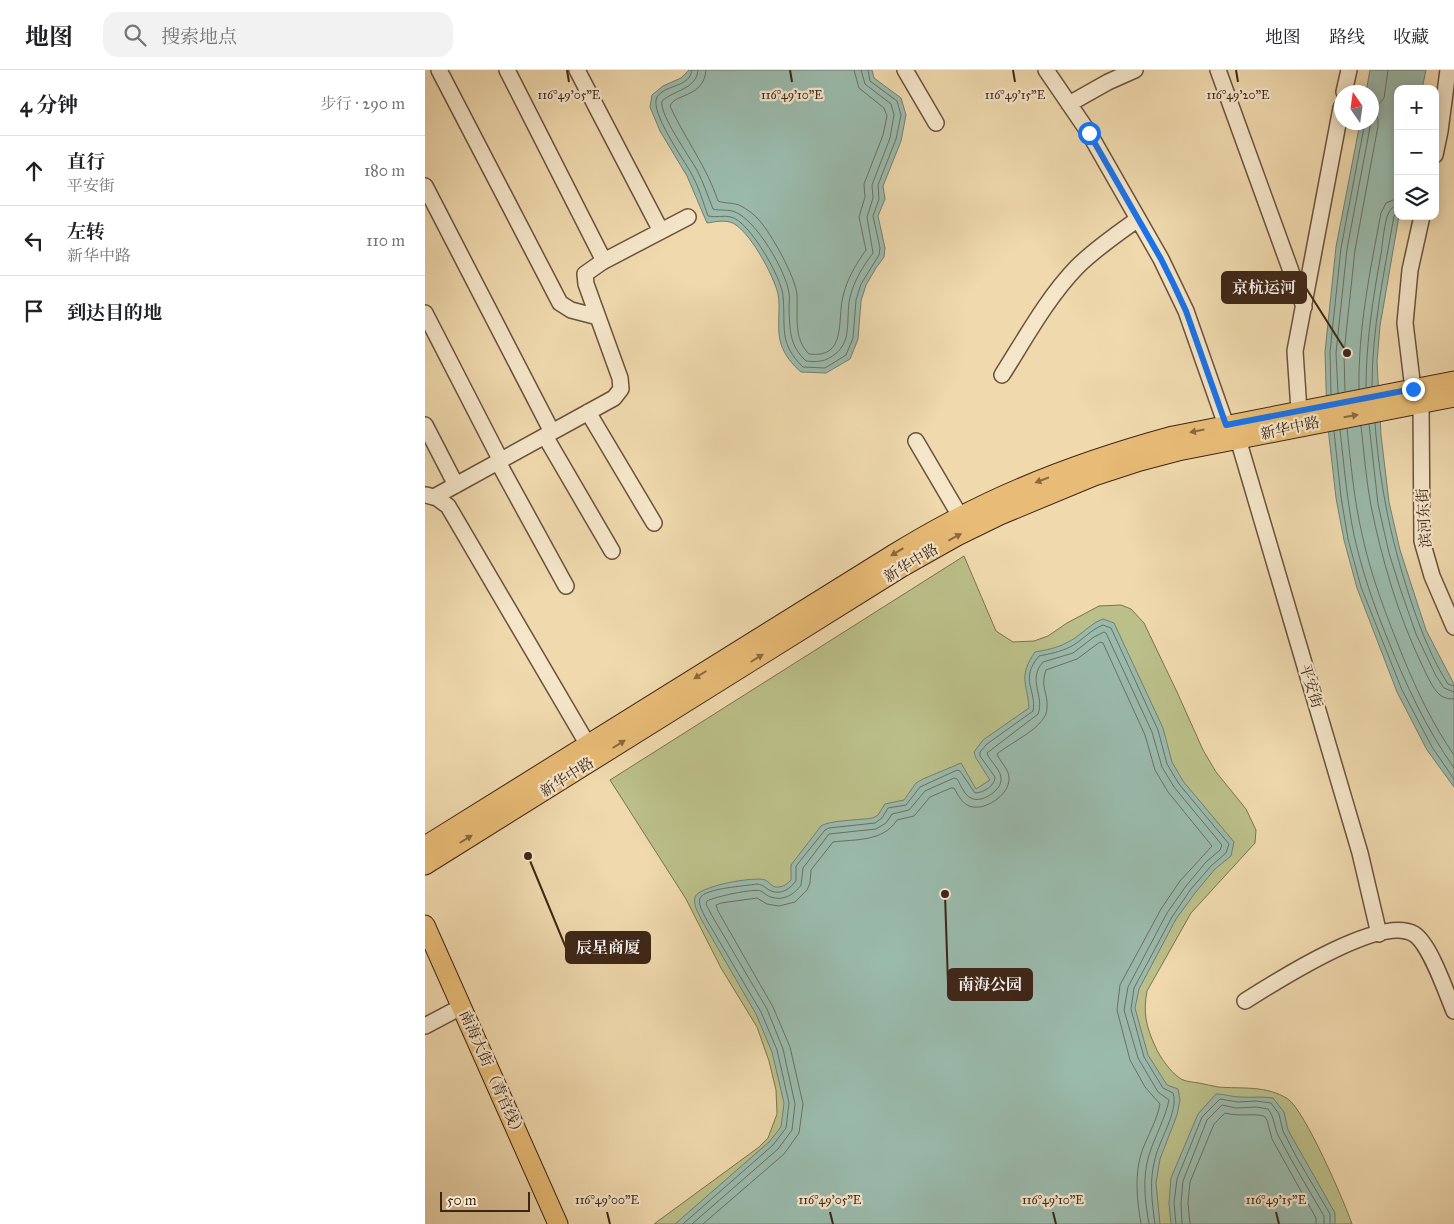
<!DOCTYPE html>
<html lang="zh">
<head>
<meta charset="utf-8">
<style>
	body { margin:0; font-family:"IM FELL Great Primer","Noto Serif SC",serif; background:#f2f2f2; color:#202124 }
	.controls { position:absolute; right:15px; top:15px; display:grid; overflow:hidden; border-radius:10px; box-shadow:0 2px 12px #0003 }
	.controls button { width:45px; height:45px; display:grid; place-items:center; padding:0; border:0; border-bottom:1px solid #e0e0e0; background:#fff; color:#202124; font:25px sans-serif }
	.compass { position:absolute; left:909px; top:15px; width:45px; height:45px; border-radius:50%; background:#fff; box-shadow:0 2px 12px #0003; rotate:347deg }
	.scale { position:absolute; left:15px; bottom:12px; width:90px; box-sizing:border-box; padding-left:5px; border:2px solid #3d2517; border-top:0; font-size:14px; line-height:18px; white-space:nowrap; color:#3d2517; -webkit-text-stroke:4px #f5e6ca; paint-order:stroke }
	.stop { position:absolute; width:15px; height:15px; margin:-11px; border:4px solid #1a73e8; border-radius:50%; background:#fff }
	.stop.end { background:#1a73e8; border-color:#fff; box-shadow:0 1px 5px #0008 }
	.list { margin:0; padding:0; list-style:none }
	h2 { display:flex; justify-content:space-between; align-items:center; height:65px; margin:0; padding:0 20px; font-size:21px }
	h2 small { font-size:16px; font-weight:400; color:#757577 }
	.list li { display:grid; grid-template-columns:32px 1fr auto; gap:15px; align-items:center; box-sizing:border-box; height:70px; padding:0 20px; border-top:1px solid #e0e0e0 }
	.list b { display:block; font-size:19px; white-space:nowrap }
	.list p { margin:0; font-size:16px; white-space:nowrap; color:#757577 }
	.list em { font-size:16px; font-style:normal; color:#757577 }
	.icon { flex:none; width:28px; height:28px; fill:none; stroke:currentColor; stroke-width:2; stroke-linecap:round; stroke-linejoin:round }
	.map { position:relative; flex:none; width:1029px; height:1154px; overflow:hidden }
	header { display:flex; align-items:center; gap:30px; box-sizing:border-box; height:70px; padding:0 25px; background:#fff; border-bottom:1px solid #e0e0e0 }
	header strong { font-size:24px }
	nav { display:flex; gap:28px; margin-inline-start:auto; font-size:18px }
	.search { width:350px; height:45px; background:#f2f2f2; display:flex; align-items:center; gap:12px; box-sizing:border-box; padding:0 18px; border-radius:15px; color:#757577; font-size:19px }
	main { display:flex }
	aside { flex:1; background:#fff }
	.map>svg:first-child { display:block }
	.green { fill:#bbbf89; stroke:#7c7250 }
	.water { fill:#9abaac; stroke:#757e70 }
	.lines { fill:none; stroke-linecap:round; stroke-linejoin:round }
	.shore { stroke:#6c7062; stroke-width:1 }
	.minor-casing { stroke:#6a523c; stroke-width:18 }
	.major-casing { stroke:#3d2517; stroke-width:21 }
	.minor { stroke:#f5e6ca; stroke-width:15 }
	.major { stroke:#e8bc76; stroke-width:19 }
	.oneway { fill:#8a6942 }
	.route { stroke:#1a73e8; stroke-width:6 }
	.ticks { fill:none; stroke:#3d2517; stroke-width:2 }
	.labels { text-anchor:middle; stroke-width:4.5; stroke-linejoin:round; paint-order:stroke }
	.street-label { font-size:15px; fill:#3d2517; stroke:#f5e6ca }
	.ticks-label { font-size:12px; text-anchor:middle; fill:#3d2517; stroke:#f5e6ca; stroke-width:4.5; stroke-linejoin:round; paint-order:stroke }
	.leader { fill:none; stroke:#3d2517; stroke-width:2 }
	.callout-dot { fill:#3d2517; stroke:#f5e6ca; stroke-width:2 }
	.callout { fill:#3d2517; stroke:#3d2517; stroke-width:2 }
	.callout-label { font-size:16px; text-anchor:middle; font-weight:bold; fill:#fff }
</style>
</head>
<body>
<header>
<strong>地图</strong>
<div class="search"><svg class="icon" aria-label="search" viewBox="0 0 24 24"><circle cx="10" cy="10" r="6"/><path d="M15 15l6 6"/></svg>搜索地点</div>
<nav><a>地图</a><a>路线</a><a>收藏</a></nav>
</header>
<main>
<aside>
<h2>4 分钟<small>步行 · 290 m</small></h2>
<ul class="list">
<li><svg class="icon" aria-label="ahead" viewBox="0 0 24 24"><path d="M12 20V5M6 11l6-6 6 6"/></svg><div><b>直行</b><p>平安街</p></div><em>180 m</em></li>
<li><svg class="icon" aria-label="left" viewBox="0 0 24 24"><path d="M17 20v-9H6M10 6l-5 5 5 5"/></svg><div><b>左转</b><p>新华中路</p></div><em>110 m</em></li>
<li><svg class="icon" aria-label="arrive" viewBox="0 0 24 24"><path d="M6 21V4h12l-3 4 3 4H6"/></svg><div><b>到达目的地</b></div></li>
</ul>
</aside>
<div class="map">
<svg width="1029" height="1154" viewBox="0 0 1029 1154">
	<rect width="100%" height="100%" fill="#efd9ad"/>
	<filter id="stains"><feTurbulence type="fractalNoise" baseFrequency=".004" numOctaves="4"/><feColorMatrix values="0 0 0 0 .2 0 0 0 0 .09 0 0 0 0 .02 0 0 0 .5 -.17"/></filter>
	<radialGradient id="worn" r=".72"><stop offset=".6" stop-color="#630" stop-opacity="0"/><stop offset="1" stop-color="#630" stop-opacity=".3"/></radialGradient>
	<!-- green -->
	<path class="green" d="M539,486L571,561L588,572L609,571L623,566L642,553L674,536L696,535L706,539L719,553L752,622L778,680L791,702L821,739L831,760L830,773L766,843L722,921C718,943 721,956 730,976C735,987 745,1002 756,1009C761,1012 769,1012 774,1013C780,1014 787,1016 793,1017C817,1019 841,1015 863,1029C880,1041 919,1131 927,1154H229L334,1077L343,1068L352,1044L351,1020L344,991L332,957L296,898L261,829L185,710Z"/>
	<!-- water -->
	<path class="water" d="M264,0H447L449,8L476,28L481,45L476,71L458,116L460,129L453,146L460,178L459,187L451,198L441,215L436,231L433,269L425,289L401,303L376,302C367,294 360,286 356,274C351,259 356,238 353,224C349,206 323,157 305,152C297,150 289,152 282,153L262,106L235,61L225,37L227,25L238,16L256,8Z
		M945,0H1001L997,19H973L974,146L955,256L952,292L956,365L964,432L975,480L1001,560L1029,614V717L1002,680L972,622L932,518L919,470L911,428L902,349L900,282L911,177L935,53L946,52V22H941Z
		M678,549L689,553L738,658L747,692L758,711L809,772L806,786L790,799L770,823L751,849L714,919L710,938L723,985L742,1015L753,1019L755,1030L752,1045L735,1089L731,1113L735,1154H250L344,1072L356,1057L359,1033L347,982L331,944L276,849C273,842 268,835 270,827C274,816 330,806 340,810C345,812 347,818 353,817C359,817 363,813 366,810V795L396,756C405,750 436,750 448,748L453,745L460,734L479,730L491,713L498,709L536,693L551,719L565,710L551,688L549,682L558,670L604,638C602,612 593,607 610,582C621,580 632,578 641,573C655,567 664,554 678,549Z
		M791,1024C800,1024 807,1027 815,1027C827,1028 837,1026 848,1028L859,1042L863,1060L910,1143V1154H746L744,1133L746,1108L773,1044Z"/>
	<g class="lines">
		<!-- shore -->
		<path class="shore" d="M267,0C265,18 240,14 232,27C224,41 259,90 266,103C274,117 278,132 283,146C290,148 299,145 306,147C324,151 357,208 358,226C361,257 353,273 378,297L400,298L421,285L428,268L431,230L436,214L454,185L455,178L448,146L454,129L453,115L471,69L476,45L472,31L445,11L443,0
			M273,0C272,19 249,20 237,31C234,44 264,86 272,100C278,112 283,126 288,139C295,141 304,139 310,142C331,150 361,201 364,223C365,228 364,234 364,238C365,260 364,275 381,291C391,292 398,292 406,287C429,273 420,250 425,227C429,211 438,196 448,183L442,147L448,128L447,115L465,68L469,45L466,34L440,14L436,0
			M281,0C279,28 250,23 245,36C260,69 282,97 293,131C300,134 309,132 316,136C322,139 330,145 334,150C346,163 371,208 372,225C373,246 368,268 384,284C422,289 412,250 418,226C422,209 431,194 441,180L434,147L440,127L439,114L458,65L462,46L459,38L434,18L429,0
			M947,316C947,259 959,203 969,146L973,142
			M941,317C941,272 948,228 956,184C958,172 959,152 964,142C966,138 969,137 973,135
			M934,319C933,259 945,201 956,143L961,133L973,128
			M920,321L919,283L930,180L953,56V49L949,40L959,28L963,0
			M913,323L911,283L922,179L946,52
			M906,324L905,282L916,178L940,52
			M950,353C955,419 967,475 988,537C997,563 1008,591 1023,614L1029,616
			M944,354L953,434L964,483L975,518L991,564L1011,606L1019,618L1029,622
			M936,356C939,382 941,409 946,436C957,490 973,545 997,595C1002,605 1007,618 1015,625C1019,628 1024,629 1029,629
			M922,359C926,394 929,430 937,464C946,507 962,547 978,587C992,621 1008,655 1029,685
			M915,360C919,395 922,431 929,465C937,501 949,536 963,570C981,615 1001,658 1029,698
			M909,361L916,427L923,469L936,517L977,620L1007,677L1029,709
			M258,1154L348,1075L361,1058L364,1033L352,980L336,942L280,847C278,842 273,835 275,828C280,818 321,816 332,814C339,815 340,818 346,821C356,825 365,819 371,811V796L400,760L404,758L450,753L457,748L463,738L481,735L495,717L532,700L535,701L550,723C558,723 570,716 570,707L555,686V682L562,674L608,641C612,621 594,609 614,586C624,584 635,582 645,577C657,571 665,560 678,555L686,558L733,660L742,694L754,714L804,774L801,783L786,796L766,819L747,847L709,918L706,939L719,987L738,1018L748,1023C754,1041 734,1070 730,1089C724,1111 727,1132 730,1154
			M267,1154L353,1079L367,1060L370,1034L358,979L342,939L286,844L281,834L282,831C289,827 329,818 336,821C339,823 342,826 346,827C358,831 369,825 376,815L378,798L404,764L451,759L461,753L467,744L484,740L500,721L529,708L532,709C536,715 539,725 546,728C555,734 576,721 576,710C577,700 565,692 562,683L613,644C620,626 602,610 618,592L648,583L669,567L679,562L681,563L727,662L737,697L749,717L797,775L795,780L781,792L761,816L742,843L703,917L699,940L713,988L733,1022L744,1030C740,1049 730,1066 724,1085C717,1108 720,1131 724,1154
			M278,1154L359,1084L374,1063L378,1034L365,977L348,937L293,841L291,835L296,833L332,828L342,834L354,836L370,832L382,820L385,813L386,800L408,772C431,769 458,772 472,750L489,746L505,727L526,718H529C533,725 536,732 544,736C559,742 585,725 584,708C584,699 575,692 572,684C586,672 622,657 622,638C623,621 615,618 621,600L652,589L675,572L678,573L720,665L730,700L743,722L787,776L755,811L736,839L695,915L692,940L705,990L720,1017L735,1034C732,1050 723,1065 717,1081C709,1105 712,1130 716,1154
			M751,1154L749,1133L752,1109L777,1047L795,1029L813,1032L831,1031L846,1033L854,1044L858,1061L872,1088L905,1144V1154
			M757,1154L756,1133L758,1111L782,1050L797,1035L811,1038L831,1037L843,1039C850,1048 849,1058 854,1067C868,1094 884,1120 899,1146V1154
			M765,1154L763,1133L765,1112L789,1054L800,1043C814,1047 827,1043 839,1046L842,1050L847,1069L891,1148V1154"/>
		<!-- minor casing -->
		<g class="minor-casing">
			<path id="minor" d="M14,0L135,233L146,240L173,247
				M82,0L179,191
				M152,0L236,161
				M480,0L511,53
				M621,0L664,63L736,189L761,241L801,355
				M793,0L879,237
				M919,22L924,0
				M644,34L683,12L710,0
				M1010,85L1015,61L1023,0
				M0,116L127,362
				M0,243L76,391
				M577,305C600,269 622,228 652,197C670,179 692,164 713,149
				M988,319L980,253L985,200L997,146
				M996,333L997,471L1007,506L1029,557
				M874,341L870,281L916,38
				M163,342L229,453
				M0,355L31,415
				M120,366L187,481
				M813,369L935,783L954,864
				M491,371L535,446
				M73,392L141,516
				M1,425L12,428L23,436L163,675
				M9,427L189,328L196,319L195,308L161,214L160,204L177,192L263,147
				M820,931C850,912 956,844 989,864C1005,874 1021,922 1029,941
				M0,956L36,937"/>
		</g>
		<!-- major casing -->
		<g class="major-casing">
			<path id="major" d="M0,776L469,484C487,473 506,462 525,452C595,414 671,387 748,366L1029,311
				M0,795L477,497L532,466L575,445L669,406L715,391L753,381L1029,327
				M0,855L133,1154"/>
		</g>
		<!-- minor -->
		<use href="#minor" class="minor"/>
		<!-- major -->
		<use href="#major" class="major"/>
	</g>
	<!-- one-way arrows -->
	<defs><path id="oneway-solid" d="M-6-.8H1V-3.2L6.5 0L1 3.2V.8H-6Z" transform="scale(1.25)"/></defs>
	<g class="oneway">
		<use href="#oneway-solid" transform="translate(926 346) rotate(-10)"/>
		<use href="#oneway-solid" transform="translate(772 361) rotate(169)"/>
		<use href="#oneway-solid" transform="translate(617 410) rotate(159)"/>
		<use href="#oneway-solid" transform="translate(530 467) rotate(-28)"/>
		<use href="#oneway-solid" transform="translate(472 482) rotate(149)"/>
		<use href="#oneway-solid" transform="translate(332 588) rotate(-32)"/>
		<use href="#oneway-solid" transform="translate(275 605) rotate(148)"/>
		<use href="#oneway-solid" transform="translate(194 674) rotate(-32)"/>
		<use href="#oneway-solid" transform="translate(41 769) rotate(-32)"/>
	</g>
	<g class="lines">
		<!-- route -->
		<path class="route" d="M664,63L736,189L748,213L761,241L801,355L988,319"/>
	</g>
	<!-- ticks -->
	<path class="ticks" d="M142,0L144,12M365,0L367,12M588,0L590,12M811,0L813,12M182,1142L185,1154M405,1142L408,1154M628,1142L631,1154M851,1142L854,1154"/>
	<g class="labels">
		<!-- street labels -->
		<g class="street-label">
			<text transform="translate(865 358) rotate(-12)" y="5">新华中路</text>
			<text transform="translate(999 448) rotate(-94)" y="5">滨河东街</text>
			<text transform="translate(486 493) rotate(-31)" y="5">新华中路</text>
			<text transform="translate(886 616) rotate(73)" y="5">平安街</text>
			<text transform="translate(142 707) rotate(-32)" y="5">新华中路</text>
			<text transform="translate(67 1004) rotate(66)" y="5">南海大街 （青官线）</text>
		</g>
	</g>
	<g class="ticks-label">
		<text x="144" y="29">116°49'05"E</text>
		<text x="367" y="29">116°49'10"E</text>
		<text x="590" y="29">116°49'15"E</text>
		<text x="813" y="29">116°49'20"E</text>
		<text x="182" y="1134">116°49'00"E</text>
		<text x="405" y="1134">116°49'05"E</text>
		<text x="628" y="1134">116°49'10"E</text>
		<text x="851" y="1134">116°49'15"E</text>
	</g>
	<!-- callouts -->
	<path class="leader" d="M922 283L881 218M103 786L141 878M520 824L523 914"/>
	<g class="callout-dot">
		<circle cx="922" cy="283" r="5"/>
		<circle cx="103" cy="786" r="5"/>
		<circle cx="520" cy="824" r="5"/>
	</g>
	<g class="callout">
		<rect x="797" y="202" width="84" height="31" rx="5"/>
		<rect x="141" y="862" width="84" height="31" rx="5"/>
		<rect x="523" y="899" width="84" height="31" rx="5"/>
	</g>
	<g class="callout-label">
		<text x="839" y="223">京杭运河</text>
		<text x="183" y="883">辰星商厦</text>
		<text x="565" y="920">南海公园</text>
	</g>
	<rect width="100%" height="100%" filter="url(#stains)"/>
	<rect width="100%" height="100%" fill="url(#worn)"/>
</svg>
<div class="controls">
<button>+</button>
<button>−</button>
<button><svg class="icon" aria-label="layers" viewBox="0 0 24 24"><path d="M12 4l9 5-9 5-9-5zM3 14l9 5 9-5"/></svg></button>
</div>
<svg class="compass" viewBox="-18 -18 36 36"><path d="M0-13l5 13h-10z" fill="#e53935"/><path d="M0 13l5-13h-10z" fill="#757577"/></svg>
<div class="scale">50 m</div>
<div class="stop" style="left:664px;top:63px"></div>
<div class="stop end" style="left:988px;top:319px"></div>
</div>
</main>
</body>
</html>
